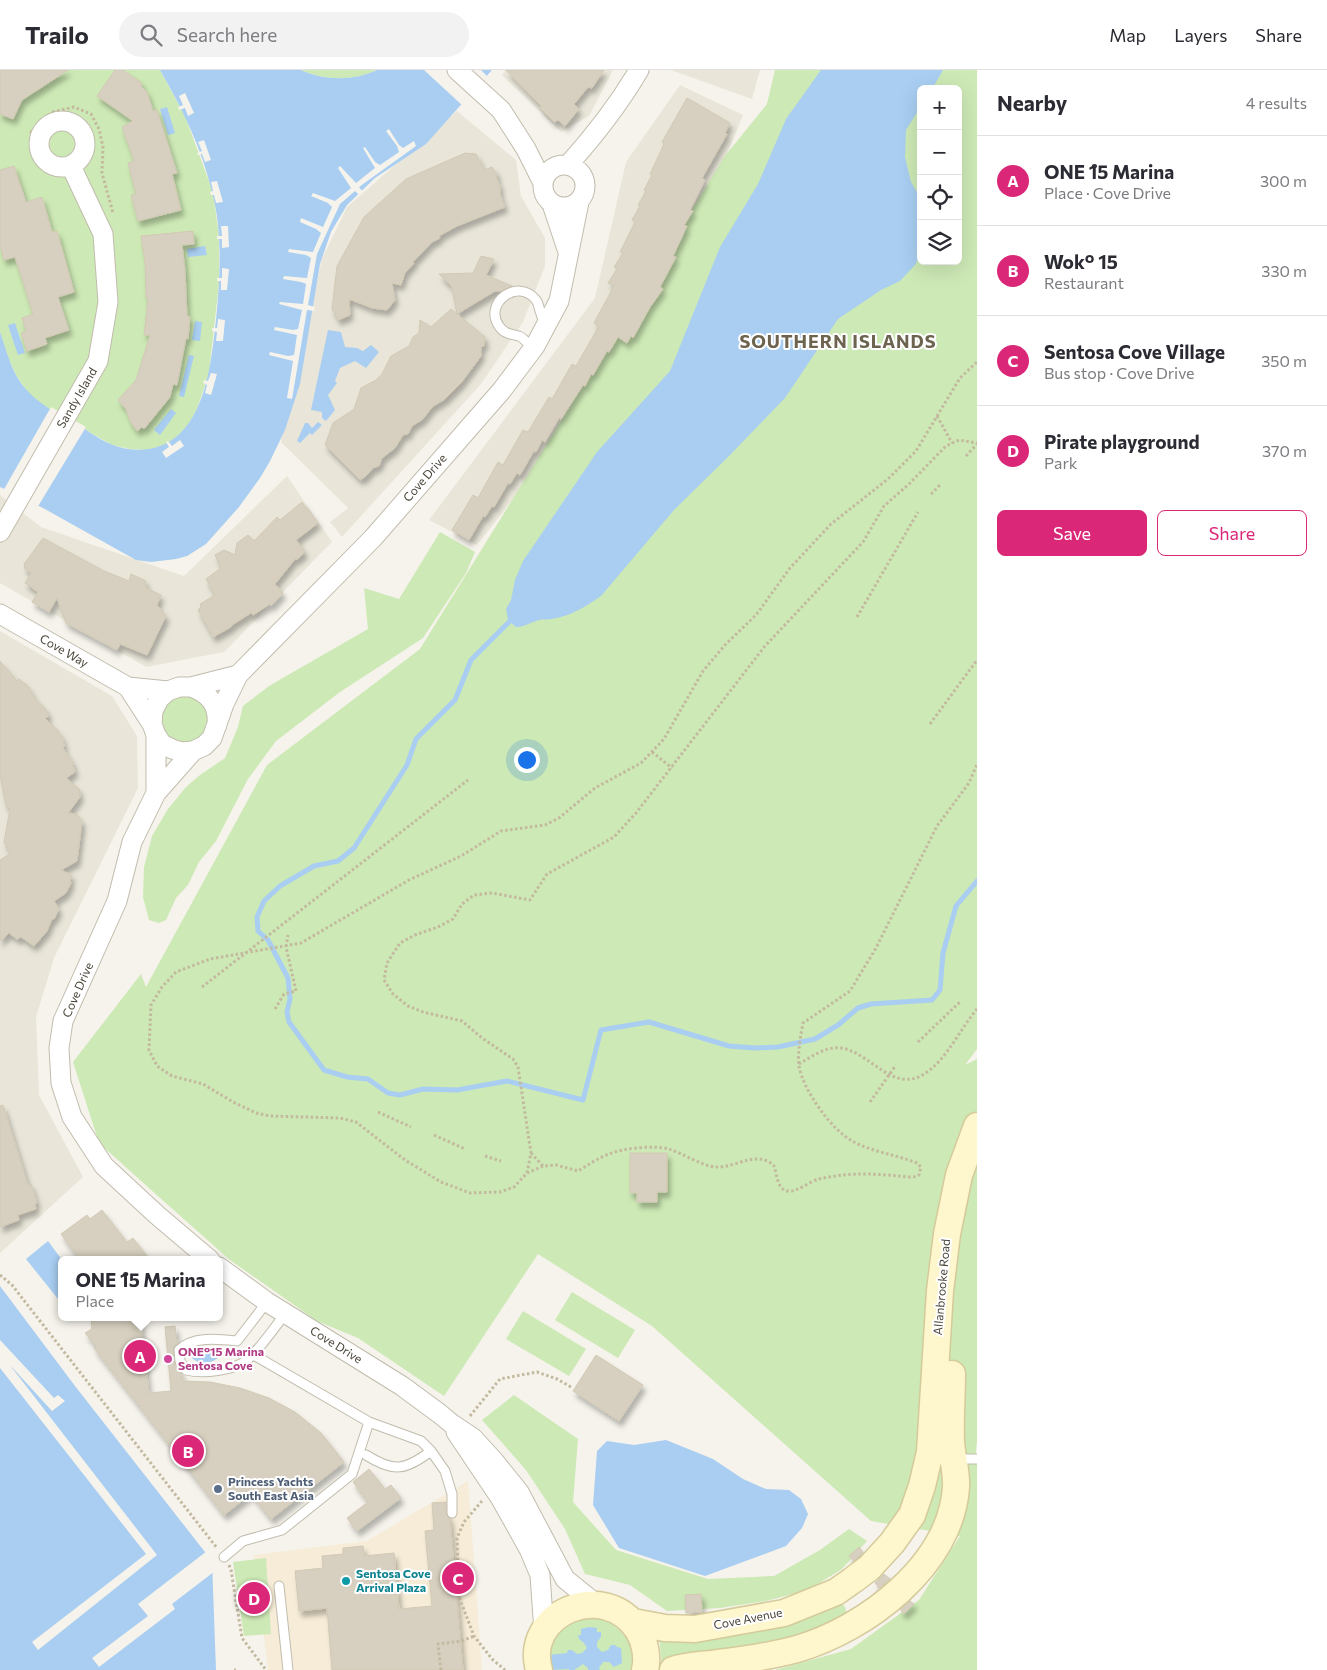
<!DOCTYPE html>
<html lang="en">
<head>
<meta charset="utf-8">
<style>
	body { margin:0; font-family:Commissioner,sans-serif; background:#f2f2f3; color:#2b2b33 }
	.controls { position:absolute; right:15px; top:15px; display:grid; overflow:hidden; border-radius:8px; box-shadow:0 5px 20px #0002 }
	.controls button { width:45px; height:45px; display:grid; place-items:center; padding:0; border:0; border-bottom:1px solid #e1e1e2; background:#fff; color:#2b2b33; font:25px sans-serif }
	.you { position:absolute; left:526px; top:689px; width:18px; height:18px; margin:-12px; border:4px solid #fff; border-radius:50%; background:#1a73e8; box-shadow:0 0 0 8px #1a73e833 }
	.badge { display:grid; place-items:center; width:32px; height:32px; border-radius:50%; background:#db2777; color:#fff; font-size:16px; font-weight:700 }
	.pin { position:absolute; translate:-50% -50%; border:2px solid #fff; box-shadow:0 1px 5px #0006 }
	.popup { position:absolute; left:58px; top:1186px; width:165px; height:65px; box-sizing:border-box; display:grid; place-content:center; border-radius:8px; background:#fff; filter:drop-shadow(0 1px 4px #0005); font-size:16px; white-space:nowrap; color:#7c7c81 }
	.popup b { font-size:19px; color:#2b2b33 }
	.popup::after { content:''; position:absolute; left:50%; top:100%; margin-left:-10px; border:10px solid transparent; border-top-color:#fff }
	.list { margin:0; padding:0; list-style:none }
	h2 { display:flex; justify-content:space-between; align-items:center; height:65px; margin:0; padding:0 20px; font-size:21px }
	h2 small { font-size:16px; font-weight:400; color:#7c7c81 }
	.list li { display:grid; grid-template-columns:32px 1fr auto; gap:15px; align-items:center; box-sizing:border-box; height:90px; padding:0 20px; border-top:1px solid #e1e1e2 }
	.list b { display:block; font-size:19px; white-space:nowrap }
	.list p { margin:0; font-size:16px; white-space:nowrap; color:#7c7c81 }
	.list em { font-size:16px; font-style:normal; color:#7c7c81 }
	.actions { display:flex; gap:10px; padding:15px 20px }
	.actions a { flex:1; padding:11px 0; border:1px solid #db2777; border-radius:8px; text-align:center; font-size:18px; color:#db2777 }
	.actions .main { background:#db2777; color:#fff }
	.icon { flex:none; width:28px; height:28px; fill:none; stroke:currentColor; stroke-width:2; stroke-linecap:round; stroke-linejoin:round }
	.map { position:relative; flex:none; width:977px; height:1600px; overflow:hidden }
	header { display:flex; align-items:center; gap:30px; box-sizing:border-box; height:70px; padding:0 25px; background:#fff; border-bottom:1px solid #e1e1e2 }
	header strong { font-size:24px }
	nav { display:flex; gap:28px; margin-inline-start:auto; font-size:18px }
	.search { width:350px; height:45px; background:#f2f2f3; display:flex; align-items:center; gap:12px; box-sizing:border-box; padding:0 18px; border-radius:28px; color:#7c7c81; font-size:19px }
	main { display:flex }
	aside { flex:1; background:#fff }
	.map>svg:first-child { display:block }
	.residential { fill:#e9e6d9 }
	.commercial { fill:#f6ecd7 }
	.green { fill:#cde9b5; fill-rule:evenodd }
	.water { fill:#a9cef1 }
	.pier { fill:#f5f3eb }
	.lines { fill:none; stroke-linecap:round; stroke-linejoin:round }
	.stream { stroke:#a9cef1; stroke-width:5 }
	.building { fill:#d7d0c0; stroke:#d2c9b4; filter:url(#shadow) }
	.lane-casing { stroke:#c1bcad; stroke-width:11 }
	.street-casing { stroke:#c1bcad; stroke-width:21 }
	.secondary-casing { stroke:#d5ca9b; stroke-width:29 }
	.path { stroke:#c3b99f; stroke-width:3; stroke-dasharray:2.5 2.5; stroke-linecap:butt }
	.lane { stroke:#fff; stroke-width:9 }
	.street { stroke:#fff; stroke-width:19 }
	.secondary { stroke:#fef6cc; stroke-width:26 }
	.hotel-dot { fill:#d1479c; stroke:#fff; stroke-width:2 }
	.service-dot { fill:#5c6f8a; stroke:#fff; stroke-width:2 }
	.culture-dot { fill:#0f9aa8; stroke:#fff; stroke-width:2 }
	.labels { text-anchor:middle; stroke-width:4; stroke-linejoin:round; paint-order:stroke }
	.street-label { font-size:12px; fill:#4a4539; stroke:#fff }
	.hotel-label { font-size:12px; font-weight:bold; fill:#b23c85; stroke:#fff; text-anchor:start }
	.service-label { font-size:12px; font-weight:bold; fill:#4e5e75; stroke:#fff; text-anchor:start }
	.culture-label { font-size:12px; font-weight:bold; fill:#0d838f; stroke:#fff; text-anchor:start }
	.district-label { font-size:18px; font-weight:bold; letter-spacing:1px; fill:#6d6450; stroke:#fff }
</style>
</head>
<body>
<header>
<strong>Trailo</strong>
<div class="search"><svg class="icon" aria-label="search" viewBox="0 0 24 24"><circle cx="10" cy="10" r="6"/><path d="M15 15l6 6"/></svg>Search here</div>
<nav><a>Map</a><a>Layers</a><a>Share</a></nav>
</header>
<main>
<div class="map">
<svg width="977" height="1600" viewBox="0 0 977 1600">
	<defs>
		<filter id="shadow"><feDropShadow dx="3" dy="5.5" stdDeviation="2.5" flood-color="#0004"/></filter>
	</defs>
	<rect width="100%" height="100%" fill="#f5f3eb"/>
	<!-- residential -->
	<path class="residential" d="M505,0H613L589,46L561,62L502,5Z
		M671,0H760L752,29Z
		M680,15L743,45L679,202L635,273L477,475L429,450L595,228L626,92Z
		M457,41L516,90L521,126L545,168V196L523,252L481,314L342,467L330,452L348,438L281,372L322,189L347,137Z
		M287,406L332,472L224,582L146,597L0,513V425L41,457L184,506Z
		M0,561L112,626L137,666L138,718L54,888L36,947L39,1025L83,1107L0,1183Z"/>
	<!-- commercial -->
	<path class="commercial" d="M468,1411L482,1600H268L254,1485L367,1471Z"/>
	<!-- green -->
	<path class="green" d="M0,0H160L185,46L213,122L219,166V213L209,303L196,342L186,358L174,369L162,376L147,380L130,379L112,375L46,337L34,329L24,317L16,305L8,287L0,262Z
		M301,0H377C355,11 324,11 301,0Z
		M775,0H977V979L965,995L977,989V1371L975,1389L977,1390V1600H775L851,1579L919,1530L960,1466L871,1451L652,1256L538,1184L444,1326L358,1268L317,1251L230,1190L150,1119L99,1073L73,992L141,904L146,917L267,695L420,579L725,86L767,34ZM921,19H958V191H921Z
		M440,462L475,482L466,503L423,568L340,622L276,671L248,709L216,771L199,792L188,815L176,828L166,850L159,853L149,850L143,827L144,797L152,766L168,739L186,717L200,705L225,688L238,657L243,636L269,616L368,559L364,518L399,529Z
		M184,626C196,627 211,637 210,651C210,656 206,662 205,667L188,676L171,672C168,667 162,660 160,654C157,639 171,628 184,626Z
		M572,1222L635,1260L618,1288L555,1250Z
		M523,1241L586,1279L569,1306L506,1269Z
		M514,1325L578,1369L573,1432L616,1480L708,1509L774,1506L820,1480L849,1459L867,1471L842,1499L808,1520L766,1531L720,1538L667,1541L630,1515L585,1504L565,1459L526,1400L482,1350Z
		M266,1488L271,1564L244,1566L233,1492Z
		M838,1531L845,1537L847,1545L806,1568L662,1598L660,1574L656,1562Z
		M577,1546H607L630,1564L635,1600H549C551,1570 550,1563 577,1546Z"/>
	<!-- water -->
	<path class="water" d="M160,0H301C324,11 354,11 377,0H492L426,74L375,108L347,135L331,162L320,194L300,314L285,360L270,391L260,408L239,437L206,474L187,486L176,489L151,492L136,490L43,438L0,417V262C5,276 9,292 16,305C30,331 58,344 83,358C93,364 102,371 113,375C125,380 141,381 154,378C205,365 211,294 216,250C220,208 223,163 212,122C202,79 182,38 160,0Z
		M821,0H943L932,19H921V36L906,60L905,87L911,112L921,129V184L915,195L900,211L881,220L838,249L785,328L730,385L674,440L601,526C587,536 569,547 551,549C547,550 543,549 539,550C531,552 525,557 516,557L508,550L506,539L511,530L515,510L523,491L597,382L670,301L720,177L758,114L786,49Z
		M167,37L175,63L168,65L160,39Z
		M205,176L207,185L188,187L187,179Z
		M195,251L202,252L200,271L192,270Z
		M15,253L25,283L18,285L8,255Z
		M328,260L341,262L345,277L357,278L363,281L371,275L379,282L366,298L355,291L340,298L335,311L337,313L328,325L335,340L326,351L322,348V342L311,340Z
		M189,285L194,286L184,327L179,326Z
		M171,339L176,343L160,365L154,360Z
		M318,352L322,355L312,365L310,363L300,373L297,371L305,353H308L312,358Z
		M48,1171L62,1190L61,1227L58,1229L26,1189Z
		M0,1216L75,1316L212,1491L216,1600H0Z
		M210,1278L221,1281L222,1285C213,1293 200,1297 191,1287L196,1281Z
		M666,1370L713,1389L743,1409L766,1419L789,1420L801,1429L808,1444L802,1458L786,1476L705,1506L619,1478L593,1435L597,1381L607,1371L634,1375Z
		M589,1557L597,1558V1562H601V1567L597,1572V1577L602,1582L608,1580L611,1575H615L617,1577L621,1578L622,1593L614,1597L609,1592H603L599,1598L600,1600H588V1598L583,1594L574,1600H569V1599L549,1600L548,1585L567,1583L568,1580H572L577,1584L582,1583L587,1578L584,1573L579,1569L578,1565H581V1559Z"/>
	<!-- pier -->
	<path class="pier" d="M424,0H481L489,8L463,36Z
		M185,23L194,43L188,46L185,38L179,40L178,37L183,35L179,26Z
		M389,59L399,75L403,78L414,71L416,76L359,117L363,122L359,125L355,121L340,134L317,184L308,235L315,237L314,241L307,240L292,329L287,328L293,291L269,285L270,282L288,286L294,285L297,265L274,260L275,257L293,260L298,259L302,240L279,234L280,232L303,234L306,214L301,212L283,209L284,206L307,208L311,188L306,185L288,182L289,179L313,182L321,163L316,159L300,152L301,148L323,157L332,137L328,133L311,126L313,123L335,131L351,118L338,98L340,96L356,113L375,98L363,78L365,77L375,92L380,95L399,82L397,76L386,61Z
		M204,70L211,90L205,92L202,84L198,85L197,83L202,81L198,72Z
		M217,111L223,132L216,133L214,125H211L210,122L213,121L211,112Z
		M221,156H228L229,177L222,178V169H217V166H222Z
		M222,198L229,199L227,220H221V211H217V208H222Z
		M218,249L225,250L223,271H216L217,262L212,261V258H217Z
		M211,303L217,304L211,325L205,323L207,315L203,313L204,310L208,311Z
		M51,337L86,357L37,438L3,421Z
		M180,370L184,376L166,388L162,382L169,377L166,372L168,371L172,376Z
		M0,1270L54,1328L58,1325L65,1331L52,1341L9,1294L157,1485L38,1580L32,1572L146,1484L0,1298Z
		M207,1481L214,1490L215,1501L172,1534L175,1539L99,1597L92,1588L148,1546L138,1534Z"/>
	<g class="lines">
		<!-- stream -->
		<path class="stream" d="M510,551L471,590L455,630L416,669L407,695L354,778L338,791L314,796L280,816L264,831L257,847L258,861L268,870L288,908L290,929L287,942L289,952L324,1000L347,1007L368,1009L388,1023L400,1025L423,1019L457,1020L507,1011L583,1030L601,960L649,952L729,976L754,978L778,977L815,969L838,955L858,938L871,934L932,930L940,920L943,883L956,836L977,811"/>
	</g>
	<!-- building -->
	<path class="building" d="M0,0H68L22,30L13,49L0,44Z
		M115,0H123L142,13L141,16L147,22L153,41L157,40L177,103L172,104L181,140L138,151L131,125L136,124L128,93L134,91L122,57L133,51L97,26Z
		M506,0H604L592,18L588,17L574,34L579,39L565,56L558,50L554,52L540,38L541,36Z
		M687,28L730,53L725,63L727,64L702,108L705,110L690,140L693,141L684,155L687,156L673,186L676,187L660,217L663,219L650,237L633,268L631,266L627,273L618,267L609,282L607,281L593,305L591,304L585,316L583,315L561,349L559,348L545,372L542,370L536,382L534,381L520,405L517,403L510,414L508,413L494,437L492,436L485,447L483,446L469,470L452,460L473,425L478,428L498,392L503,395L523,360L528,362L549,327L552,329L572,294L576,296L599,256L594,253L614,216L608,213L617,199L614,197L623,183L620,182L635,152L632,150L640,136L638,135L646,121L644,120L652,105L650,104L664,74L662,72Z
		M465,83L476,84L484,100L492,97L498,105L496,107L500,116V124L505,137L457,156L439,166L440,168L432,172L413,192L414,193L405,203L401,215L392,213L395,230L387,240L372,238L349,229L350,245L338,250L332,239L337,196L364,147L406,109Z
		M14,96L26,132L42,127L52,162L57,161L74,222L58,227L69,260L45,268L47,274L27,281L21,263L26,261L22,248L33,244L15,187L4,190L0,176V100Z
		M193,161L194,174L182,175L185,200L187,246L190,247L188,269L186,268L177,315L173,314L170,327L144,359L142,357L137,361L130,351L126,339L118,330L136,310L150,265H144L148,228H146L145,192L141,166Z
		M481,186L494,189L486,205L512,216L501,221H495L457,244L485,267L484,276L481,277V286L461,313L445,329L432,337L423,349L412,356L408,364L403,365L395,378L382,388L379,396L373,398L366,406L360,410L325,375L333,353L354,339L361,318L376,310L382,304L391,286L409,276L413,267L419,263L420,250L431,257L451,239L457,244L452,217L439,204L473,203Z
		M302,432L318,453L296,470L305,482L298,489H295L275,514L283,523L271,536L270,534L253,545L251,543L232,555L231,557L213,567L198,540L201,537L200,534L215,525L206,509L221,498L215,485L224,480L235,485L237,473L248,465L254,471L277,447L280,450Z
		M43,468L104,501L129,511L131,504L146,511L145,515L147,516L146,518L161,525L157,535L166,546L147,585L120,574L117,580L66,553L57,528L49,542L32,532L38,522L25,513L31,503L25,499L24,494Z
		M0,591L17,611L19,609L27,615L36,630L45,638L49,646L45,648L58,661L63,669V672L65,676L63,678L72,691L75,702L66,708L79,719L80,727L68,743L77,744L82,752L77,791L61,800L72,805L70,811L71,813L66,823L54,831L59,839L54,849H52L47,861L34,876L21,867L17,869L9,863L0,871V790L11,783L4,772L10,739L6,735L0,705Z
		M3,1035L28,1115L31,1114L37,1133L35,1134L36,1139L18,1145L19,1150L0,1157V1036Z
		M630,1083H667V1122H657V1132H637V1123H630Z
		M102,1140L127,1172L133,1168L150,1190H80L61,1164L87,1145L90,1149Z
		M91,1247H140L149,1323L171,1321L165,1257L175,1256L177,1273L173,1278L174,1292L182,1305L183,1311L210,1312L240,1318L269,1328L295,1342L321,1363L344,1392L271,1449L251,1424L224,1445L94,1278L96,1276L85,1263L92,1259Z
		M596,1285L643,1315L619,1351L573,1321Z
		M369,1399L385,1419L391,1415L401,1428L357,1461L347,1448L368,1432L353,1412Z
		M446,1432V1443L450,1449L463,1600H332L327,1538L299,1541L295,1501L323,1498L322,1486L343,1484V1478L363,1476L364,1486L394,1483L399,1539L432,1536L425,1461L434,1460L432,1433Z
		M859,1477L863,1482L854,1491L849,1486Z
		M884,1504L890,1509L879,1518L875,1513Z
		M701,1524L702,1542L686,1543L685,1525Z
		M910,1531L914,1534L904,1544L900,1539Z"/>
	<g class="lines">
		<!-- lane casing -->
		<g class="lane-casing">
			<path id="lane" d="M533,279C529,275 524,268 519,266C511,264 504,264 499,256C483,233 518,207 536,230C539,234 539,239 541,244C542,248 544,251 546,254
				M267,1232L237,1271C218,1269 193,1266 179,1280L180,1291L186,1300C203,1304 233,1301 247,1290C261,1278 274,1258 285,1244
				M252,1284L369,1352L421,1371L431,1381L445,1401L452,1424V1443
				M366,1385C394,1403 406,1400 431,1381
				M955,1389H977
				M224,1487L243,1471L282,1460L352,1404L369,1352
				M279,1516L288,1600"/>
		</g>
		<!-- street casing -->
		<g class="street-casing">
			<path id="street" d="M457,0L501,40L526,79L543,113
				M39 74a23 23 0 1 1 46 0a23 23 0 1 1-46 0Z
				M543 116a21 21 0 1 1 42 0a21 21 0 1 1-42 0Z
				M568,95C595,65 619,34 639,0
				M552,134L568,182
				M0,462L98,291L108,232L103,164L71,96
				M0,544L128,617L168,621
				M128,617L152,654
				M191,617C209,623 219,635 217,655
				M156,665L162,674L172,679L182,682L193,681L204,676L212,668L224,634L238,605L373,468L502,320L535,276L559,231L579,132
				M193,681L156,723L132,772L117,831L63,951L59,978L61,1013L72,1047L104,1096L157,1145L210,1190
				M156,723V665L152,654L153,641L159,629L168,621L179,617H191L238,605
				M219,1197L267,1232L402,1316L440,1344L452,1354L473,1368L494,1391L519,1422L565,1509L596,1534
				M456,1362L501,1429L529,1479L540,1505L544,1562"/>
		</g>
		<!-- secondary casing -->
		<g class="secondary-casing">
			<path id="secondary" d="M633,1552L665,1558L695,1559L784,1543L836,1522L853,1510L869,1498L892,1473L912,1445L922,1416L930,1382L940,1221L947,1164L959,1105L977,1056
				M539,1600C523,1542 605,1509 638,1560C645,1571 648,1587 645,1600
				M673,1600C687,1595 704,1595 718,1593C744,1590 771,1586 797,1579C866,1559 951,1495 956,1417C957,1402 952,1387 951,1372C950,1350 952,1326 952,1304"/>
		</g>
		<!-- path -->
		<path class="path" d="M56,103L37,88L31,62L53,42L74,37L91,44L99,59L103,77L102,103L113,143
			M937,346L952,373
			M966,386L977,374
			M931,424L941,414
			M857,547L918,442
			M930,654L977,590
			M652,682L672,698
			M202,917L468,710
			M275,939L284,924L296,921L286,877L288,865
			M918,972L961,931
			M799,994C811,987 826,976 841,978C870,982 893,1024 924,1004C946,991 960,959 977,939
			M870,1032L896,995
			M378,1042L411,1057
			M434,1065L465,1079
			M531,1083L543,1096L556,1095L578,1101C588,1095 598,1088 609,1084C624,1078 654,1075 669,1079C684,1084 702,1096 716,1097C736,1098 758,1079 774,1096C777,1104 777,1120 788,1121C796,1123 810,1111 819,1109C845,1103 871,1103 897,1106C904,1106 912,1109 919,1105L921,1097L917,1093C897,1085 873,1082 854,1072C832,1061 803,1020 799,996C797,986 801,963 803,953L850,921L876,878L937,756L969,713L977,694
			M485,1086L501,1091
			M543,1096L527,1103L514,1117L500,1122L470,1123L441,1112L405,1090L356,1052L340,1048L270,1046L256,1043L233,1032L203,1014L172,1006L157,996L149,980L151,935L162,917L176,902L210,889L301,873L409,810L461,786L501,761L545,755L559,748L595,718L641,693L664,669L703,601L725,575L756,545L790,498L831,454L888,409L916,381L960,308L977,292
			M527,1103L531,1083L518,997L513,989L482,968L462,951L423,942L408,936L393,924L384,910L387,893L400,873L415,865L438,857L453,849L462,834L474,825L492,823L530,830L547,804L614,767L636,743L765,576L863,472L884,436L909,414L946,376L959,370L977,373
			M0,1205L12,1215L217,1478
			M470,1346L500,1309L537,1302L557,1309L571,1317
			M482,1431L464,1452L457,1468L459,1527L474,1566L492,1589L505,1600
			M229,1495L231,1500L242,1568L266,1600
			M234,1600H236
			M441,1600L438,1574L462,1571L474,1566"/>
		<!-- lane -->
		<use href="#lane" class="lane"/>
		<!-- street -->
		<use href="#street" class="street"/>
		<!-- secondary -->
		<use href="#secondary" class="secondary"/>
	</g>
	<!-- markers -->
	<circle class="hotel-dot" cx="168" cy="1289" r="5"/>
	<circle class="service-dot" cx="218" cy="1419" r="5"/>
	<circle class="culture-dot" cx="346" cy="1511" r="5"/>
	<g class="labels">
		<!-- street labels -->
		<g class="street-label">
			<text transform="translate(77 328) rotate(-60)" y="4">Sandy Island</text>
			<text transform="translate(425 408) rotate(-49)" y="4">Cove Drive</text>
			<text transform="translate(64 581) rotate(30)" y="4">Cove Way</text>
			<text transform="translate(78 920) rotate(-66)" y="4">Cove Drive</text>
			<text transform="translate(942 1217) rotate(-85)" y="4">Allanbrooke Road</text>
			<text transform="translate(336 1275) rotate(32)" y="4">Cove Drive</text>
			<text transform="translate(748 1549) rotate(-11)" y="4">Cove Avenue</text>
		</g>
		<!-- hotel labels -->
		<g class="hotel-label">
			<text x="178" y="1286">ONE°15 Marina<tspan x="178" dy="14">Sentosa Cove</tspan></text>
		</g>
		<!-- service labels -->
		<g class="service-label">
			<text x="228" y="1416">Princess Yachts<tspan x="228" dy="14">South East Asia</tspan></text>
		</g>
		<!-- culture labels -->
		<g class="culture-label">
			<text x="356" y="1508">Sentosa Cove<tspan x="356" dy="14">Arrival Plaza</tspan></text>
		</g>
		<!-- district labels -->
		<g class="district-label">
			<text x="838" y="278">SOUTHERN ISLANDS</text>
		</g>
	</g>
</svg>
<div class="controls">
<button>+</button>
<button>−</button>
<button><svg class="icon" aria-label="locate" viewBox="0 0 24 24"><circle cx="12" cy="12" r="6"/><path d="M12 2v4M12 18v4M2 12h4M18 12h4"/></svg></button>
<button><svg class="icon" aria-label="layers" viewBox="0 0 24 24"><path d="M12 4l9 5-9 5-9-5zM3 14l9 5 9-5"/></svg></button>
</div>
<div class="you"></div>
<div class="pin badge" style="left:140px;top:1286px">A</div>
<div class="popup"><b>ONE ̊15 Marina</b>Place</div>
<div class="pin badge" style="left:188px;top:1381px">B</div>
<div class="pin badge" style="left:458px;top:1508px">C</div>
<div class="pin badge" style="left:254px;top:1528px">D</div>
</div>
<aside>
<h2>Nearby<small>4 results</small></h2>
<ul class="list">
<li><span class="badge">A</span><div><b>ONE ̊15 Marina</b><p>Place · Cove Drive</p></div><em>300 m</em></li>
<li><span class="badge">B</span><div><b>Wok° 15</b><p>Restaurant</p></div><em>330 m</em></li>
<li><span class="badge">C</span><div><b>Sentosa Cove Village</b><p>Bus stop · Cove Drive</p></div><em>350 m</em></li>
<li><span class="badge">D</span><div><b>Pirate playground</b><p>Park</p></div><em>370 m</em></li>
</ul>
<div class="actions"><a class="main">Save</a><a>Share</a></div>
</aside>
</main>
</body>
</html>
